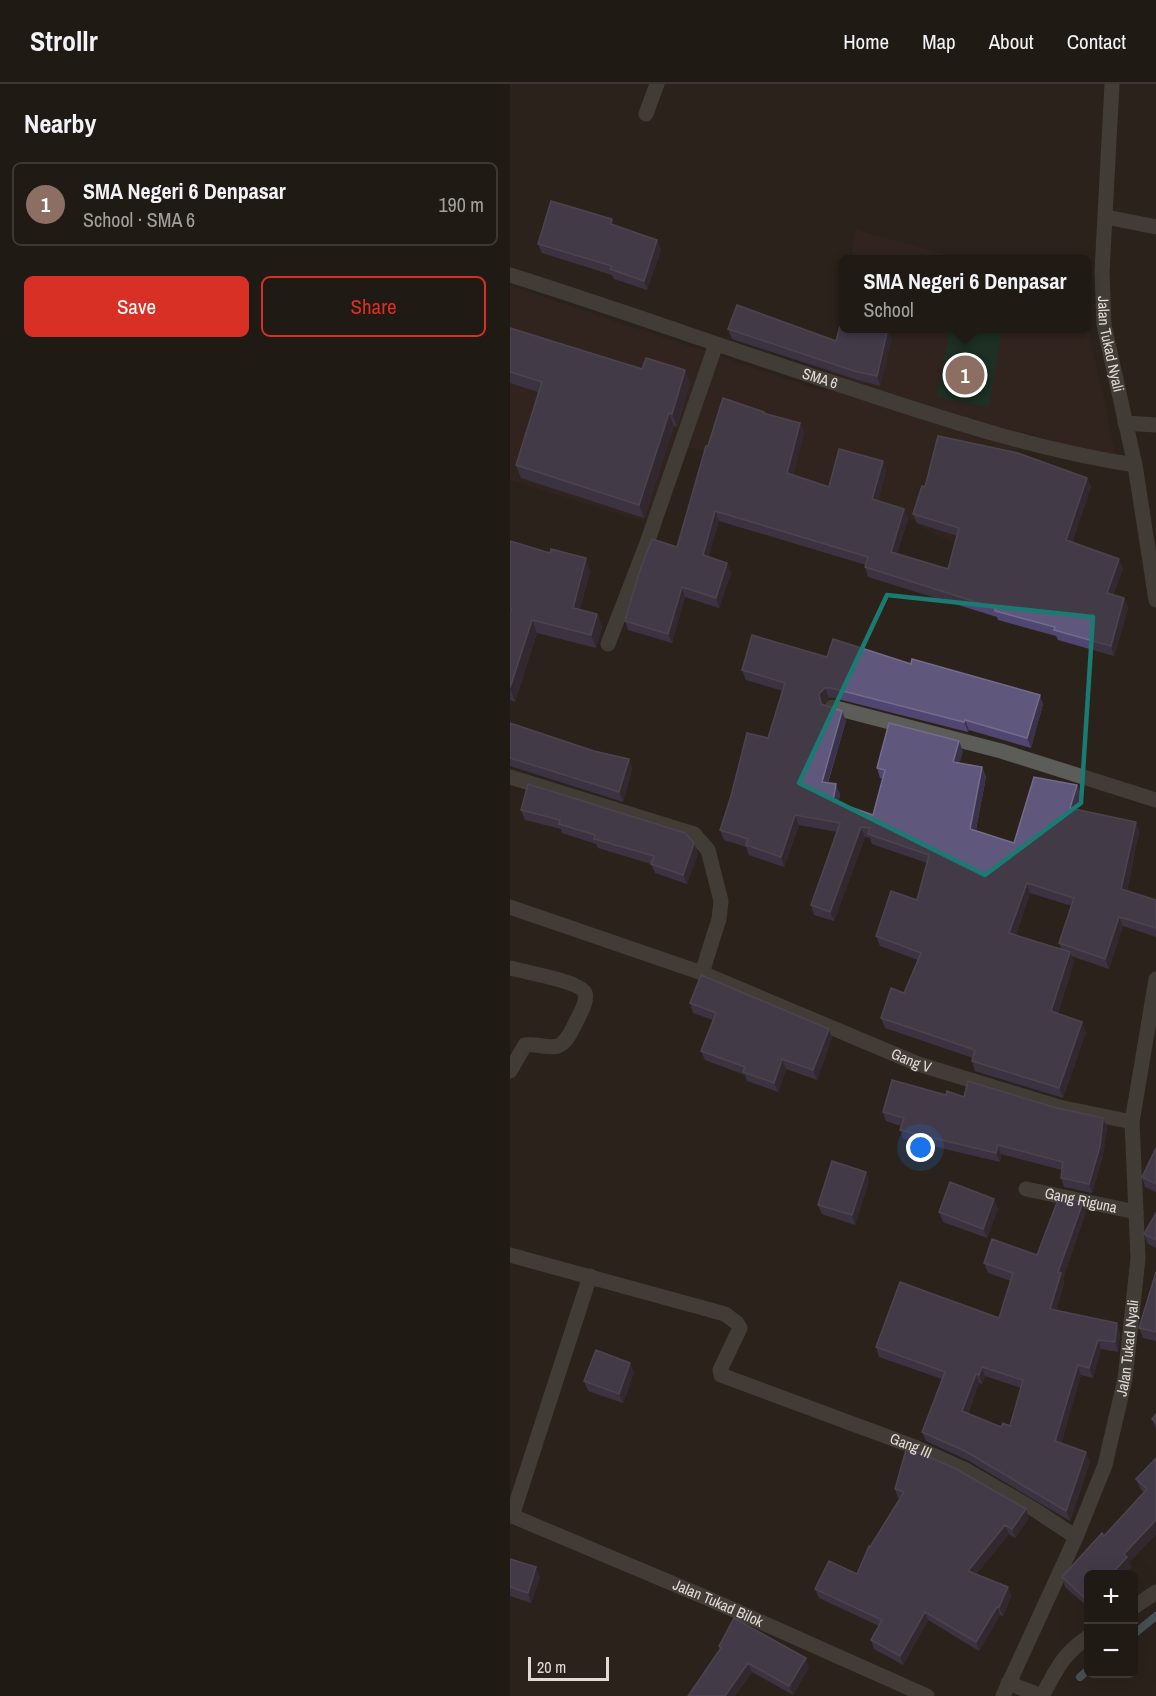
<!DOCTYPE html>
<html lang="en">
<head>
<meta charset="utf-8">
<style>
	body { margin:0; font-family:"Archivo Narrow",sans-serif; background:#2d2722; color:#f1f3f6 }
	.controls { position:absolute; right:18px; bottom:18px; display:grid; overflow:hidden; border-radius:9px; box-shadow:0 6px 24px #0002 }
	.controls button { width:54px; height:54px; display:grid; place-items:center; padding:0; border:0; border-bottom:2px solid #3d3834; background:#201a14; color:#f1f3f6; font:30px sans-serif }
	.scale { position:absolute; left:18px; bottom:15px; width:81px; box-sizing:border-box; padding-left:6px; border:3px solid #e1dbd7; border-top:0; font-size:16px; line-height:21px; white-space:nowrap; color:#e1dbd7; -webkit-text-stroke:4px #2b221b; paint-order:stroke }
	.you { position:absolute; left:411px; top:1064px; width:21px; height:21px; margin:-15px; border:4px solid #fff; border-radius:50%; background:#1a73e8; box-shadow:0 0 0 9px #1a73e833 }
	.badge { display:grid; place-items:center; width:39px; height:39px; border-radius:50%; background:#d93025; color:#fff; font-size:20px; font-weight:700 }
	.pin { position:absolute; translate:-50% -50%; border:3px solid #fff; box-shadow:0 2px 6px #0006 }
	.popup { position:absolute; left:329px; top:171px; width:252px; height:78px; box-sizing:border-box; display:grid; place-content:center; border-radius:9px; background:#201a14; filter:drop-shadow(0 2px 4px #0005); font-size:20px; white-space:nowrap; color:#a2a1a0 }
	.popup b { font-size:22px; color:#f1f3f6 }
	.popup::after { content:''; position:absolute; left:50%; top:100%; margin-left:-12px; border:12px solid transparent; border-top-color:#201a14 }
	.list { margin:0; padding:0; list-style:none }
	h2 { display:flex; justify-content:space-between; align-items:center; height:78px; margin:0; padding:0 24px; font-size:26px }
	h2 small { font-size:20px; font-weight:400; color:#a2a1a0 }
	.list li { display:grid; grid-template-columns:39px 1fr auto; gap:18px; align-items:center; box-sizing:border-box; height:84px; margin:0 12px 12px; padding:0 12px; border:2px solid #3d3834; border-radius:9px }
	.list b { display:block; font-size:22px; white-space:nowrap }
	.list p { margin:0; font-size:20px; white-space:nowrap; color:#a2a1a0 }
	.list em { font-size:20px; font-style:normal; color:#a2a1a0 }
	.actions { display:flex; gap:12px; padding:18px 24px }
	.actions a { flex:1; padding:14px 0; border:2px solid #d93025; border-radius:9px; text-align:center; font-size:21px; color:#d93025 }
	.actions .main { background:#d93025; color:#fff }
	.map { position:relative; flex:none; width:646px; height:1612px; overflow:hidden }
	header { display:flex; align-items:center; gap:36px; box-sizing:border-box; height:84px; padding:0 30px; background:#201a14; border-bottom:2px solid #3d3834 }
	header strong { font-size:28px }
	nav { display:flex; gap:33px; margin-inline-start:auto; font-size:21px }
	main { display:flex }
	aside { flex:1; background:#201a14 }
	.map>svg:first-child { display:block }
	.education { fill:#392624 }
	.green { fill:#0c402e }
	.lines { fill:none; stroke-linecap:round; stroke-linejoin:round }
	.stream { stroke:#648a9e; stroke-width:8 }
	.minor { stroke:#5c5d58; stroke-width:15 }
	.tertiary { stroke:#5c5d58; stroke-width:15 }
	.wall { fill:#4f4771; fill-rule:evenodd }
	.shaded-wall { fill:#3a324a }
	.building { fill:#5f577c; stroke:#736c8a; stroke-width:1.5; fill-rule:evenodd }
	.marked { fill:none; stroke:#1a7b73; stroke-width:4.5; stroke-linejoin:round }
	.labels { text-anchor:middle; stroke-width:5; stroke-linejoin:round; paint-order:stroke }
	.street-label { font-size:15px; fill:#e1dbd7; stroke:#2b221b }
</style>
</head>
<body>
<header>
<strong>Strollr</strong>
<nav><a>Home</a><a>Map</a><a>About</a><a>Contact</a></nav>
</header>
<main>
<aside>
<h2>Nearby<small></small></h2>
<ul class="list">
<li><span class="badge" style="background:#8d6e63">1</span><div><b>SMA Negeri 6 Denpasar</b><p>School · SMA 6</p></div><em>190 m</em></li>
</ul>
<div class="actions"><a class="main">Save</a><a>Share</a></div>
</aside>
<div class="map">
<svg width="646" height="1612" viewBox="0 0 646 1612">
	<rect width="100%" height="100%" fill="#2b221b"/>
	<!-- education -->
	<path class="education" d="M346,146L452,175H341Z
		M0,202L316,308L333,220L334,244H576L577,241L606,371L563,363L513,348L491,412L469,468L424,450L391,430L224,374L164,360L136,438L0,396Z"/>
	<!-- green -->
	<path class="green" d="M440,245H492L479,323L427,313Z"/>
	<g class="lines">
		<!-- stream -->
		<path class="stream" d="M624,1550L646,1532
			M570,1593L578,1586"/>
		<!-- minor -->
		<g class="minor">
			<path d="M136,30L147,0"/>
			<path d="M596,133L646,143"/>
			<path id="s1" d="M0,191C120,229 238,272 358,310C446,339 533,367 625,381"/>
			<path d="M615,339L646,341"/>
			<path d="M98,560L137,459L206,260"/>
			<path d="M322,623L491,667L646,716"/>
			<path d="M0,693L184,750L198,766L211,817L209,835L192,889"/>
			<path id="s2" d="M0,823L192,889L408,980L549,1023L622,1038"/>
			<path d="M0,884C14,888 70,897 75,909C78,916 70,930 67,936C62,945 58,958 48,962C38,965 26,959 15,961L0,987"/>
			<path id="s3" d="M516,1105L626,1128"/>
			<path id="s4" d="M0,1171L215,1230L227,1239L230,1244L210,1286L211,1291L405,1363L454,1385L525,1426L566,1453"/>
			<path d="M2,1432L80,1192"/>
		</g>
		<!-- tertiary -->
		<g class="tertiary">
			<path id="s5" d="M602,0L592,188L594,241L625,381L646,516"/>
			<path id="s6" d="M0,1431L197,1514L417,1612"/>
			<path d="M624,1523L646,1508"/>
			<path d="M498,1599L532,1612"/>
			<path id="s7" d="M493,1612L566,1453L595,1381L615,1295L628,1174L622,1038L646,895"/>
			<path d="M532,1612C547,1585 552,1571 578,1553"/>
		</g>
	</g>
	<!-- wall -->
	<path class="wall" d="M105,142L147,156L151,166L137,206L104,195L102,191L32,169L28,160Z
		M0,244L180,299L167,343L164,342L134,434L11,394L6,381L28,308L0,299Z
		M218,245L326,257L382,254L370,302L348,296L222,255Z
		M254,328V329L290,339L294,349L283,391L319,403L376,386L368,417L394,425L398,435L387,469L438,485L447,452L407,439L403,430L415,403L577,394L581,403L562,458L613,485L603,511L614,514L618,524L604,572L548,556L546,552L488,536L487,533L358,493L355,483L356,481L209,437L198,473L217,479L221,489L209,524L175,513L162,559L118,546L115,537L167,463L198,362Z
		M0,457L80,487L70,525L87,530L92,543L86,564L27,549L5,618L0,616Z
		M317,573L401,580L533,620L521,664L459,646L458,648L324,614H319L313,620L336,637L318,699L330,710L328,719L363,731L373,695L370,694L367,684L453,667L449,679L472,683L476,693L466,746L504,759L567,701L571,711L566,725L626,738L629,748L617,807L646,816V853L613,842L599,885L561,872L564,878L548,929L576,948L553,1014L465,987L462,977L463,974L375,944L371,934L394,909L408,876L370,862L366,852L407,816L417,779L362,760L360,754L355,753L324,837L304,831L301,821L327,748L289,741L274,783L239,771L236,763L214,756L210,746L258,654L273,607L236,596L232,586ZM520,809L562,822L549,859L551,865L506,851Z
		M0,639L84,667L119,675L122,685L113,718L0,682Z
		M11,726L188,769L177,800L145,789L141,780L88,764L86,760L52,749L51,745L15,736Z
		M180,919L319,945L322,954L307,996L276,985L268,1008L237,997L235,991L195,976L191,967L203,936L183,929Z
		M436,1011L543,1023L593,1034L597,1043L593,1071L582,1109L554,1103L551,1094L552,1086L491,1070L490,1078L393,1055L390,1046L391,1042L376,1037L373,1028Z
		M646,1064V1108L635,1103L632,1093Z
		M356,1088L359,1097L345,1141L312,1130L308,1121Z
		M488,1124L477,1154L433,1138L429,1128Z
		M576,1128L553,1194L554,1199L546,1226L610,1249L608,1268L591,1265L583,1294L571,1291L551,1359L580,1377L560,1437L459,1377L416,1357L412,1348L432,1295L369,1273L366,1263L489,1234L501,1197L478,1189L474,1179L527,1171ZM475,1292L511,1304L500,1342L491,1343L458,1330L469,1299L472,1300Z
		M646,1129V1164L638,1160L634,1150Z
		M646,1188V1257L633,1254L629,1244Z
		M124,1288L113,1319L78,1307L74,1297Z
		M642,1335L646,1338V1345Z
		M646,1374V1450L619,1478L621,1483L614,1491H579V1524L555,1503L552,1493L594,1452L634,1409L630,1404L626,1395Z
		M385,1405L519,1434L505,1454L499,1450L466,1490L498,1503L501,1512L493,1532L490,1531L469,1567L418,1536L393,1581L364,1565L361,1556L369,1542L309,1514L305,1505L347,1490L360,1463L390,1414H388Z
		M0,1475L30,1493L21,1519L0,1512Z
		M209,1562L299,1583L283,1611L242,1588L225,1612H178L210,1566Z"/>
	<!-- shaded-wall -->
	<path class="shaded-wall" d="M147,156L151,166L137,206L134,197Z
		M378,244L382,254L370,302L367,292Z
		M175,286L180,299L167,343L162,330Z
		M159,329L164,342L134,434L129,421Z
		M290,339L294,349L281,399L277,389Z
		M373,377L376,386L366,425L362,415Z
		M577,394L581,403L560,466L556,456Z
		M394,425L398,435L384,477L381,468Z
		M205,427L209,437L196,481L193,471Z
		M76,474L80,487L67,537L63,524Z
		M609,475L613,485L600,519L597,509Z
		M217,479L221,489L209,524L206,514Z
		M172,503L175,513L162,559L158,550Z
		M614,514L618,524L604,572L601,562Z
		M87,530L92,543L86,564L81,551Z
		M22,536L27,549L5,618L0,604Z
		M315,604L319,614L313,620H311L309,610Z
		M530,611L533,620L521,664L517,654Z
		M332,627L336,637L315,707L312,698Z
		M455,636L459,646L458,648L454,638Z
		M449,657L453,667L447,688L443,678Z
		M119,675L122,685L113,718L109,708Z
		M472,683L476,693L464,755L460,745Z
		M326,700L330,710L327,727L323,717Z
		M567,701L571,711L564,733L560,724Z
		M285,731L289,741L274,783L271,773Z
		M626,738L629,748L615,815L611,805Z
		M351,743L355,753L324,837L320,828Z
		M184,759L188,769L177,800L173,791Z
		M517,799L520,809L503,859L499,849Z
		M609,833L613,842L599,885L595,875Z
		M560,868L564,878L545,937L541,927Z
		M572,938L576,948L553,1014L549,1004Z
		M319,945L322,954L307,996L303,986Z
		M272,975L276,985L268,1008L264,999Z
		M593,1034L597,1043L593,1071L582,1109L579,1100Z
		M488,1061L491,1070L490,1078L486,1069Z
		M356,1088L359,1097L345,1141L342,1131Z
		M484,1115L488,1124L477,1154L473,1145Z
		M573,1118L576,1128L553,1194L554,1199L543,1234L540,1225L548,1188Z
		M607,1239L610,1249L608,1268L605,1258Z
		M588,1256L591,1265L583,1294L579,1284Z
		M120,1279L124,1288L113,1319L109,1310Z
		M568,1281L571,1291L549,1367L545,1357Z
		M472,1283L475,1292L472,1300L469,1291Z
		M466,1290L469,1299L455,1337L452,1327Z
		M576,1368L580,1377L560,1437L556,1427Z
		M516,1425L519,1434L505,1454L502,1445Z
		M646,1436V1450L619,1478L621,1483L614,1491H601L614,1470Z
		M495,1441L499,1450L461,1496L458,1487Z
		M26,1483L30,1493L21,1519L18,1509Z
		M498,1503L501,1512L493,1532L489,1523Z
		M487,1523L490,1531L469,1567L466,1558Z
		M415,1528L418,1536L393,1581L390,1572Z
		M296,1574L299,1583L283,1611L279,1602Z
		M238,1579L242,1588L225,1612H215Z"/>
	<!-- building -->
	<path class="building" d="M41,117L102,135L101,140L147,156L134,197L100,185L102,182L28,160Z
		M227,221L326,257L332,234H333V244H378L367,292L344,287L218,245Z
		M0,244L132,285L136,274L175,286L162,330L159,329L129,421L6,381L32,298L0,288Z
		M213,314L254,328L253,329L290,339L277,389L319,403L329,365L373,377L362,415L394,425L381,468L438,485L449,444L403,430L412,402L415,403L428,352L508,369L577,394L556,456L609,475L597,509L614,514L601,562L544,546L545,543L485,527V524L355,483L358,473L205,427L193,471L217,479L206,514L172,503L158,550L115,537L129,489L142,455L167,463L196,362H198Z
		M0,457L40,469L41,465L76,474L63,524L87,530L81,551L22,536L0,604V530L2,524H0Z
		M242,551L317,573L323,555L401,580L402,575L530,611L517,654L455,636L454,638L321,604H315L309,610L311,620L332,627L312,698L326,700L323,717L363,731L375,686L367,684L379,639L449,657L443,678L472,683L460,745L504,759L524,693L567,701L560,724L626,738L611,805L646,816V844L609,833L595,875L549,859L564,814L517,799L499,849L560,868L541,927L572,938L549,1004L462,977L465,966L371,934L381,904L394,909L411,869L366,852L381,807L407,816L419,771L358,750L360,744L351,743L320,828L301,821L330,739L285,731L271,773L236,761L238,755L210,746L221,712L237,649L258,654L275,599L232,586Z
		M0,639L84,667L119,675L109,708L0,674Z
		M18,700L175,749L184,759L173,791L141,780L144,772L84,755L85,751L49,740L50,736L11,726Z
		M191,891L319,945L303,986L272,975L264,999L233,988L235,983L191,967L206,929L180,919Z
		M382,996L436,1011L437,1007L454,1013L458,997L543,1023L593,1034L590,1062L579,1100L551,1094L553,1078L488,1061L486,1069L390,1046L394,1034L373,1028Z
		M646,1064V1100L632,1093Z
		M322,1077L356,1088L342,1131L308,1121Z
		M440,1098L484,1115L473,1145L429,1128Z
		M549,1113L573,1118L548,1188L551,1189L540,1225L607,1239L605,1258L588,1256L579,1284L568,1281L545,1357L576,1368L556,1427L455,1367L412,1348L435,1288L366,1263L390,1198L489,1234L503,1189L474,1179L482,1155L527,1171ZM472,1283L513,1296L500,1342L493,1339L491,1343L452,1327L466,1290L469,1291Z
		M646,1129V1156L634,1150Z
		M646,1188V1248L629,1244Z
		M86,1266L120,1279L109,1310L74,1297Z
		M646,1330V1338L642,1335Z
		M396,1366L405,1369L406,1367L446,1385L516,1425L502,1445L495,1441L458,1487L498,1503L489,1523H487L466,1558L415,1528L390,1572L361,1556L372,1536L305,1505L319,1477L347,1490L359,1462L360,1463L394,1408L385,1405Z
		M646,1374V1436L614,1470L617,1473L601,1491H579V1515L577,1516L552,1493L592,1449L594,1452L637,1405L626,1395Z
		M0,1475L26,1483L18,1509L0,1503Z
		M224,1534L296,1574L279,1602L238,1579L215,1612H178L211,1564L209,1562Z"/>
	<!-- marked area -->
	<path d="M0 0H646V1612H0ZM377,511L583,533L571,719L475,791L289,699Z" fill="#2b221b" fill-opacity=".55" fill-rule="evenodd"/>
	<path class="marked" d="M377,511L583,533L571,719L475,791L289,699Z"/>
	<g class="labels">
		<!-- street labels -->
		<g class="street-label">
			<text dy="5" stroke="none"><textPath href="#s5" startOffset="261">Jalan Tukad Nyali</textPath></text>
			<text dy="5" stroke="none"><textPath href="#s1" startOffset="327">SMA 6</textPath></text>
			<text dy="5" stroke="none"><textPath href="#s2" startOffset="430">Gang V</textPath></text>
			<text dy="5" stroke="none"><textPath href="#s3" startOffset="56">Gang Riguna</textPath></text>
			<text dy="5" stroke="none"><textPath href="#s7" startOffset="372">Jalan Tukad Nyali</textPath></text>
			<text dy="5" stroke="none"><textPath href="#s4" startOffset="498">Gang III</textPath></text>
			<text dy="5" stroke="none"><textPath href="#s6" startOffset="226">Jalan Tukad Bilok</textPath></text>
		</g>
	</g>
</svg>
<div class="controls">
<button>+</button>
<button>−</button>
</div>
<div class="scale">20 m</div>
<div class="you"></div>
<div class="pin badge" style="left:455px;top:291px;background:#8d6e63">1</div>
<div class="popup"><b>SMA Negeri 6 Denpasar</b>School</div>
</div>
</main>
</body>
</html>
